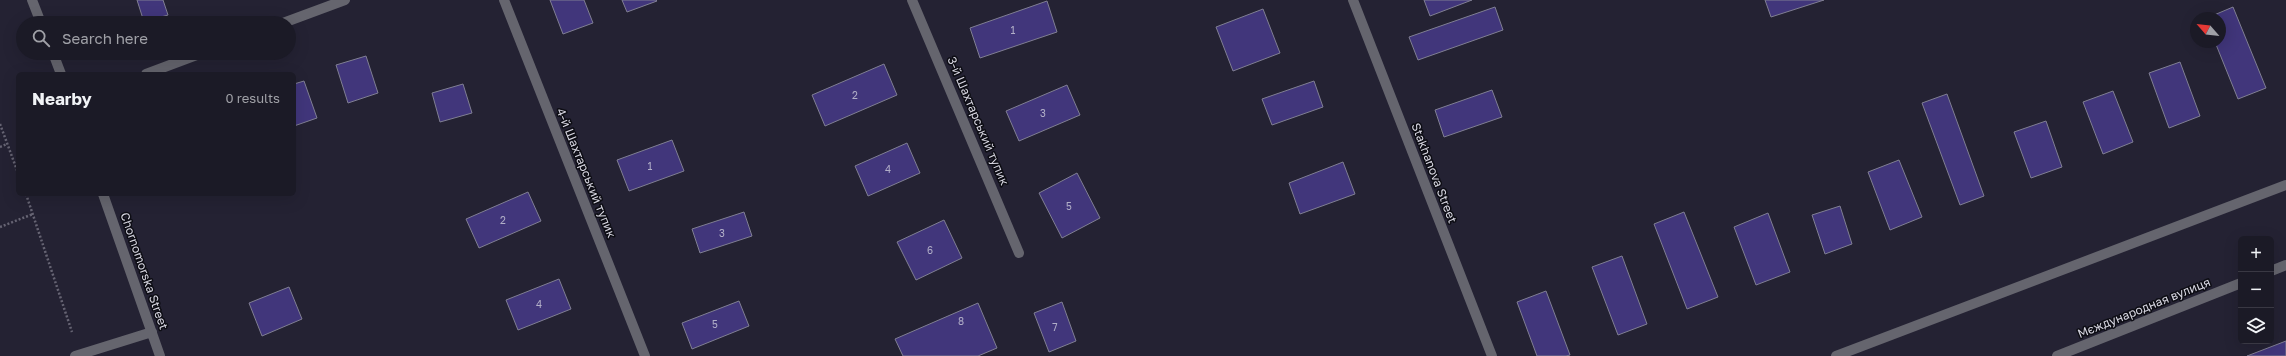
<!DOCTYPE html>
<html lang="en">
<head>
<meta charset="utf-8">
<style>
	body { margin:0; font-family:"Golos Text",sans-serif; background:#24232e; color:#f1f3f6 }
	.controls { position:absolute; right:12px; bottom:12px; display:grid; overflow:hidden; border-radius:6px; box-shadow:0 4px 16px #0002 }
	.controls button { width:36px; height:36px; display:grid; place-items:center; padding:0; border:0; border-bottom:1px solid #393843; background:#1b1a26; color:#f1f3f6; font:20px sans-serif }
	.compass { position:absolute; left:2190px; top:12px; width:36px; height:36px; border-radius:50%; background:#1b1a26; box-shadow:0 4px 16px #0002; rotate:298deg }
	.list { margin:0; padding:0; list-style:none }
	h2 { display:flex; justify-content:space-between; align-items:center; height:52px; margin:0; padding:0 16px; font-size:17px }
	h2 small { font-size:13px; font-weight:400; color:#a0a1a7 }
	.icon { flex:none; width:22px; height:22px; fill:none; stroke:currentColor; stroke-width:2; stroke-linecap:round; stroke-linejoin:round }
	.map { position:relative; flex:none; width:2286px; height:356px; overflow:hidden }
	.search { position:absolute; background:#1b1a26; box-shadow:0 4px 16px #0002; left:16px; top:16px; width:280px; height:44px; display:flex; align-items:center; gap:10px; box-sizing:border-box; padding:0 14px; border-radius:22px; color:#a0a1a7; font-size:15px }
	.panel { position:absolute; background:#1b1a26; box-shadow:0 4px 16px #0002; left:16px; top:72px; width:280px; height:124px; border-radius:6px }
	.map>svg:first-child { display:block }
	.building { fill:#41367b; stroke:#807f93 }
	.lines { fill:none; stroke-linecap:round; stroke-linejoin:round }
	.path { stroke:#666473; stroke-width:2.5; stroke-dasharray:2 2; stroke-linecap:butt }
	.minor { stroke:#65656e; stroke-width:10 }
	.labels { text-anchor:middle; stroke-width:3; stroke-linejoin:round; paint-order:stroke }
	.number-label { font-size:10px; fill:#b2afc8 }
	.street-label { font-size:12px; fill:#d8d7e2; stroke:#0d0d14 }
</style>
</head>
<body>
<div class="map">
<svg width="2286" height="356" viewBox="0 0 2286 356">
	<rect width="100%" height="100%" fill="#242233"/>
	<!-- building -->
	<path class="building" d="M137,0H163L168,15L144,22Z
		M550,0H584L593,23L563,34Z
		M622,0H656L657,1L627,12Z
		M1424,0H1472L1430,16Z
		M1765,0H1824L1771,17Z
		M1047,1L1057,32L980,58L970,28Z
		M1495,7L1503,30L1418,60L1409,37Z
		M2233,7L2266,88L2238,99L2215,42H2220V18H2207Z
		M1263,9L1280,53L1233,71L1216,27Z
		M366,56L378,93L348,103L336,65Z
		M2180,62L2200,116L2169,128L2149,73Z
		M884,64L897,95L825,126L812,95Z
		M304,81L317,118L294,126V84Z
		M1314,81L1323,107L1272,125L1262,99Z
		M463,84L472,113L440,122L432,93Z
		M1067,85L1080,115L1019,141L1006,111Z
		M1492,90L1502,117L1444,137L1435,110Z
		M2113,91L2133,142L2103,154L2083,102Z
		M1947,94L1984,196L1960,205L1922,103Z
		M2046,121L2062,167L2031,178L2014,132Z
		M672,140L684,171L629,191L617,160Z
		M907,143L920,173L868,196L855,166Z
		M1899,160L1922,217L1890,230L1868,172Z
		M1343,162L1355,194L1300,214L1289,183Z
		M1077,173L1100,218L1062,238L1039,193Z
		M528,192L541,221L479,248L466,219Z
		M1840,206L1852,244L1825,254L1812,215Z
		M744,212L752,236L700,253L692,229Z
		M1684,212L1718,297L1687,309L1654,224Z
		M1768,213L1790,272L1756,285L1734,227Z
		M944,220L962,258L916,280L897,242Z
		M1622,256L1647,324L1618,335L1592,267Z
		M559,279L571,309L518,330L506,300Z
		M289,287L302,319L262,336L249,303Z
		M1546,291L1570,355L1566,356H1537L1517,302Z
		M739,301L749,326L692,349L682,323Z
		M1062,302L1076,341L1049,352L1034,313Z
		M978,303L997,348L978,356H903L895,339Z
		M2286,341V356H2247Z"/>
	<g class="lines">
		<!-- path -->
		<path class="path" d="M0,124L18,173
			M0,147L7,144
			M26,194L72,332
			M0,227L33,214"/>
		<!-- minor -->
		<path class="minor" d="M32,0L41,23
			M504,0L645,356
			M912,0L1019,253
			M1353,0L1492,356
			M283,23L345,0
			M53,53L61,74
			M146,74L202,53
			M103,194L160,356
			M2271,271L2286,265
			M75,356L152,332
			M1836,356L2286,185
			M2057,356L2241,283"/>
	</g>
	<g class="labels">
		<!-- number labels -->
		<g class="number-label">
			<text x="1013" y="34">1</text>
			<text x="855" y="99">2</text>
			<text x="1043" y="117">3</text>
			<text x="650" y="170">1</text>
			<text x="888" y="173">4</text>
			<text x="1069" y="210">5</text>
			<text x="503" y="224">2</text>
			<text x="722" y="237">3</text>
			<text x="930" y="254">6</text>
			<text x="539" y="308">4</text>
			<text x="961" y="325">8</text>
			<text x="715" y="328">5</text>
			<text x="1055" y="331">7</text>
		</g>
		<!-- street labels -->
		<g class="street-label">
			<text transform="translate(978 121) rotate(67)" y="4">3-й Шахтарський тупик</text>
			<text transform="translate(586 173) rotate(68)" y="4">4-й Шахтарський тупик</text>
			<text transform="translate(1434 173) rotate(69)" y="4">Stakhanova Street</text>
			<text transform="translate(144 271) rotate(71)" y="4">Chornomorska Street</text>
			<text transform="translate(2144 308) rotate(-22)" y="4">Мєждународная вулиця</text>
		</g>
	</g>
</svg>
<div class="controls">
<button>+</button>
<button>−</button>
<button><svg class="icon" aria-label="layers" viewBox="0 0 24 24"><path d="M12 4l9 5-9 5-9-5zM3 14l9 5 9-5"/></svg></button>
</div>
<svg class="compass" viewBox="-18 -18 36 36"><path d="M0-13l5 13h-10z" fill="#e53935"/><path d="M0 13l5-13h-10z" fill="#a0a1a7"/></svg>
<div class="search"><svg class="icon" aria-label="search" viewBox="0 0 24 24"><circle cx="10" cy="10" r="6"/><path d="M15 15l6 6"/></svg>Search here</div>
<section class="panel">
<h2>Nearby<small>0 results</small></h2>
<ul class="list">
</ul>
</section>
</div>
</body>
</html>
